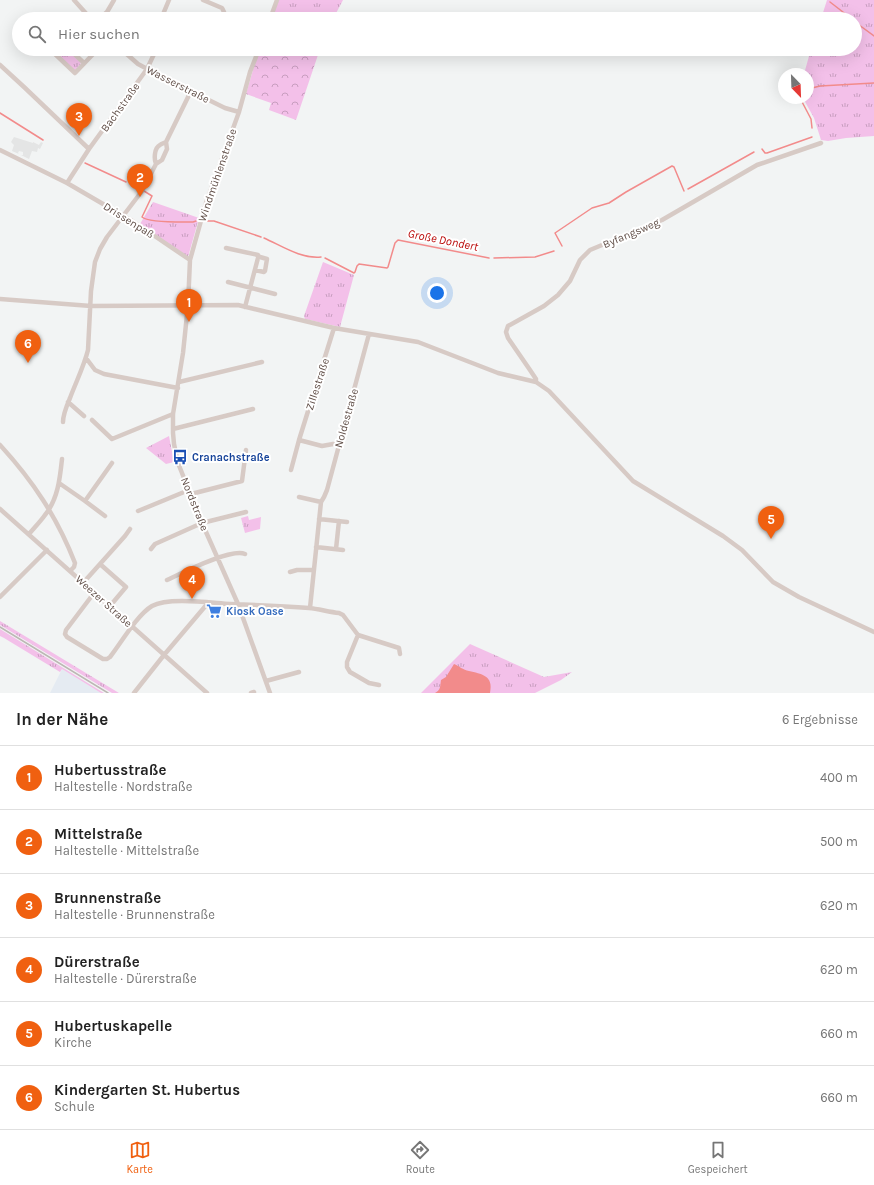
<!DOCTYPE html>
<html lang="de">
<head>
<meta charset="utf-8">
<style>
	body { margin:0; font-family:Karla,sans-serif; background:#f2f2f2; color:#222 }
	.compass { position:absolute; left:778px; top:68px; width:36px; height:36px; border-radius:50%; background:#fff; box-shadow:0 4px 16px #0002; rotate:157deg }
	.you { position:absolute; left:437px; top:293px; width:14px; height:14px; margin:-10px; border:3px solid #fff; border-radius:50%; background:#1a73e8; box-shadow:0 0 0 6px #1a73e833 }
	.badge { display:grid; place-items:center; width:26px; height:26px; border-radius:50%; background:#f06010; color:#fff; font-size:13px; font-weight:700 }
	.pin { position:absolute; translate:-50% -33px; filter:drop-shadow(0 1px 2px #0008) }
	.pin::after { content:''; position:absolute; top:21px; width:14px; height:12px; background:inherit; clip-path:polygon(0 0,100% 0,50% 100%) }
	.list { margin:0; padding:0; list-style:none }
	h2 { display:flex; justify-content:space-between; align-items:center; height:52px; margin:0; padding:0 16px; font-size:17px }
	h2 small { font-size:13px; font-weight:400; color:#767676 }
	.list li { display:grid; grid-template-columns:26px 1fr auto; gap:12px; align-items:center; box-sizing:border-box; height:64px; padding:0 16px; border-top:1px solid #e0e0e0 }
	.list b { display:block; font-size:15px; white-space:nowrap }
	.list p { margin:0; font-size:13px; white-space:nowrap; color:#767676 }
	.list em { font-size:13px; font-style:normal; color:#767676 }
	.icon { flex:none; width:22px; height:22px; fill:none; stroke:currentColor; stroke-width:2; stroke-linecap:round; stroke-linejoin:round }
	.map { position:relative; flex:none; width:874px; height:693px; overflow:hidden }
	.search { position:absolute; background:#fff; box-shadow:0 4px 16px #0002; left:12px; right:12px; top:12px; height:44px; display:flex; align-items:center; gap:10px; box-sizing:border-box; padding:0 14px; border-radius:22px; color:#767676; font-size:15px }
	.sheet { height:436px; background:#fff }
	nav { display:flex; justify-content:space-around; align-items:center; box-sizing:border-box; height:56px; border-top:1px solid #e0e0e0; background:#fff; font-size:11px; color:#767676 }
	nav a { display:grid; justify-items:center; gap:2px }
	nav .on { color:#f06010 }
	.map>svg:first-child { display:block }
	.commercial { fill:#e5ebf2 }
	.education { fill:#e4e5e5 }
	.grass { fill:url(#grass-tufts) }
	.forest { fill:url(#forest-crowns) }
	.water { fill:#f28b8b }
	.lines { fill:none; stroke-linecap:round; stroke-linejoin:round }
	.stream { stroke:#f28b8b; stroke-width:1.5 }
	.minor { stroke:#d7cac5; stroke-width:4.5 }
	.rail { stroke:#bcb7b4; stroke-width:1.5 }
	.labels { text-anchor:middle; stroke-width:4; stroke-linejoin:round; paint-order:stroke }
	.street-label { font-size:11px; fill:#614f48; stroke:#fff }
	.transit-label { font-size:11px; font-weight:bold; fill:#164399; stroke:#fff; text-anchor:start }
	.shop-label { font-size:11px; font-weight:bold; fill:#366cbe; stroke:#fff; text-anchor:start }
	.water-label { font-size:12px; font-style:italic; fill:#b80504; stroke:#fff }
</style>
</head>
<body>
<div class="map">
<svg width="874" height="693" viewBox="0 0 874 693">
	<defs>
		<pattern id="grass-tufts" width="24" height="20" patternUnits="userSpaceOnUse"><rect width="24" height="20" fill="#f3c0e9"/><path d="M3 7l-1-3M5 7V3M7 7l1-3M15 17l-1-3M17 17v-4M19 17l1-3" fill="none" stroke="#c89ebf"/></pattern>
		<pattern id="forest-crowns" width="20" height="18" patternUnits="userSpaceOnUse"><rect width="20" height="18" fill="#f3c0e9"/><path d="M2 6a3 3 0 1 1 6 0M12 15a3 3 0 1 1 6 0" fill="none" stroke="#c89ebf"/></pattern>
	</defs>
	<rect width="100%" height="100%" fill="#f2f4f4"/>
	<!-- commercial -->
	<path class="commercial" d="M62,669L101,693H50Z"/>
	<!-- education -->
	<path class="education" d="M14,137L33,143V142L39,145L41,142L43,143L40,149L38,148L37,152L32,151L29,159L21,155H23V152L19,151L18,153L19,154L12,151L14,145L11,142Z"/>
	<!-- grass -->
	<path class="grass" d="M277,0H343L333,19H292L272,12Z
		M827,0H874V136L846,138L828,141L821,140L814,118L803,98H808V74H804L811,49H855V19H821Z
		M60,49H66L81,63L75,71L56,53Z
		M153,202L199,218L188,257L140,224Z
		M323,262L354,275L340,327L305,319L304,316Z
		M169,436L174,462L166,464L146,448Z
		M248,516L249,520L261,517L260,529L245,533L241,518Z
		M0,621L119,693H112L0,625Z
		M0,629L104,693H101L62,669L60,672L4,638L0,636Z
		M470,644L544,677L572,672L561,680L535,693H421Z"/>
	<!-- forest -->
	<path class="forest" d="M259,49H320L296,120L269,110L271,103L246,94Z"/>
	<!-- water -->
	<path class="water" d="M454,664C459,666 463,670 469,671C481,674 494,675 490,693H435C441,690 440,686 441,680L446,677Z"/>
	<g class="lines">
		<!-- stream -->
		<path class="stream" d="M830,2L852,19
			M855,22L874,36
			M808,89L820,86L874,83
			M800,98L811,119L812,128
			M0,113L43,140
			M762,149L765,153H767L812,137
			M85,163L126,182
			M688,189L754,152
			M144,191L152,196L142,217C149,223 182,222 193,222L196,221
			M203,221H214L261,237
			M264,238C282,246 301,259 321,257
			M562,246L555,233L592,208L609,203L626,192L672,166L674,167L684,191
			M325,258L354,273L355,272L357,266L359,264L387,268L388,267L395,243L398,240L489,258
			M494,258L535,257L554,251"/>
		<!-- minor -->
		<path class="minor" d="M74,0L91,19
			M203,0L222,8L224,12L222,19
			M99,19L107,12L114,0
			M161,19L169,0
			M270,19L277,0
			M58,49L54,53L75,73L98,49
			M69,49L84,63
			M121,49L138,64L166,79L225,108L239,112
			M202,49L210,52L212,49
			M259,49L250,72L239,112L206,203L190,260L188,305L183,353L173,414V433L174,444L178,463L202,523L238,604L270,693
			M0,65L24,87L89,149
			M0,150L67,183L134,222L190,260
			M156,164C154,159 154,148 160,145C161,144 164,143 166,142
			M67,183L89,149L147,69L154,54L155,49
			M226,248L258,255L259,257
			M228,282L275,294
			M0,299L91,306L238,305L334,328L418,342L498,373L536,382L549,391L633,481L723,536L742,550L773,582L799,597L874,632
			M245,307L258,258L260,257L267,259L265,271L264,272L255,270
			M86,358L95,370L104,374L178,388
			M179,382L262,362
			M536,382V379L530,370L508,338L506,332L508,326L544,306L558,295L570,281L580,260L590,250L662,220L757,165L821,143
			M68,402L84,416
			M92,420L112,439L173,414
			M63,422C63,414 67,405 70,398C76,382 84,366 88,350L91,291L95,262L100,249L107,237L142,191L156,164L162,160L167,149L166,142L191,91
			M173,429L253,409
			M299,440L322,446L333,444L338,445
			M0,445C33,481 57,517 75,563L74,567L70,571
			M291,470L299,440L334,328
			M59,483L85,501L112,463
			M191,494L242,481L246,450
			M299,497L321,502L310,608
			M85,501L105,516
			M321,502L324,497L327,490L369,334
			M0,509L207,693
			M138,511L189,490
			M319,519L347,522
			M29,534C34,528 40,522 45,515C58,499 60,478 62,459
			M316,547L343,550
			M151,549L155,544L202,523L246,512
			M336,549L339,521
			M100,564L126,587L110,606
			M290,572L297,570H314
			M167,580C182,573 231,548 245,554
			M83,583L125,536L130,529
			M94,593L66,630L65,634L67,637L103,659H107L110,657C121,643 137,615 152,606C169,597 211,603 230,604C257,605 283,606 309,608C319,609 329,612 339,613L343,615L358,635L399,648L400,654
			M0,597L47,550
			M358,635L347,662V667L350,672L369,683L379,685
			M266,681L299,672
			M134,693L164,655L208,603
			M251,693L254,692"/>
		<!-- rail -->
		<path class="rail" d="M0,627L108,693"/>
	</g>
	<!-- icons -->
	<defs>
		<g id="bus-bare" transform="scale(1.2)"><path d="M-5-6H5V4H4V6H2V4H-2V6H-4V4H-5ZM-3.5-4V0h7V-4ZM-3.5 1.2v1.5H-2V1.2ZM2 1.2v1.5H3.5V1.2Z" fill="#1a4fb4" stroke="#fff" stroke-width="2.5" paint-order="stroke"/></g>
		<g id="supermarket-bare" transform="scale(1.2)"><path d="M-6-5.5h2.5l.6 2H6L4.5 2H-2.5L-4.4-4H-6ZM-1.5 3.2a1.3 1.3 0 1 0 .1 0ZM3 3.2a1.3 1.3 0 1 0 .1 0Z" fill="#3f7fe0" stroke="#fff" stroke-width="2.5" paint-order="stroke"/></g>
	</defs>
	<g fill-rule="evenodd">
		<use href="#bus-bare" x="180" y="457"/>
		<use href="#supermarket-bare" x="214" y="611"/>
	</g>
	<g class="labels">
		<!-- street labels -->
		<g class="street-label">
			<text transform="translate(178 84) rotate(27)" y="4">Wasserstraße</text>
			<text transform="translate(120 107) rotate(-54)" y="4">Bachstraße</text>
			<text transform="translate(217 175) rotate(-71)" y="4">Windmühlenstraße</text>
			<text transform="translate(129 220) rotate(32)" y="4">Drissenpaß</text>
			<text transform="translate(631 233) rotate(-23)" y="4">Byfangsweg</text>
			<text transform="translate(317 384) rotate(-72)" y="4">Zillestraße</text>
			<text transform="translate(346 418) rotate(-74)" y="4">Noldestraße</text>
			<text transform="translate(195 504) rotate(68)" y="4">Nordstraße</text>
			<text transform="translate(104 601) rotate(42)" y="4">Weezer Straße</text>
		</g>
		<!-- transit labels -->
		<g class="transit-label">
			<text x="192" y="461">Cranachstraße</text>
		</g>
		<!-- shop labels -->
		<g class="shop-label">
			<text x="226" y="615">Kiosk Oase</text>
		</g>
		<!-- water labels -->
		<g class="water-label">
			<text transform="translate(443 240) rotate(11)" y="4">Große Dondert</text>
		</g>
	</g>
</svg>
<svg class="compass" viewBox="-18 -18 36 36"><path d="M0-13l5 13h-10z" fill="#e53935"/><path d="M0 13l5-13h-10z" fill="#767676"/></svg>
<div class="you"></div>
<div class="pin badge" style="left:189px;top:322px">1</div>
<div class="pin badge" style="left:140px;top:197px">2</div>
<div class="pin badge" style="left:79px;top:136px">3</div>
<div class="pin badge" style="left:192px;top:599px">4</div>
<div class="pin badge" style="left:771px;top:539px">5</div>
<div class="pin badge" style="left:28px;top:363px">6</div>
<div class="search"><svg class="icon" aria-label="search" viewBox="0 0 24 24"><circle cx="10" cy="10" r="6"/><path d="M15 15l6 6"/></svg>Hier suchen</div>
</div>
<section class="sheet">
<h2>In der Nähe<small>6 Ergebnisse</small></h2>
<ul class="list">
<li><span class="badge">1</span><div><b>Hubertusstraße</b><p>Haltestelle · Nordstraße</p></div><em>400 m</em></li>
<li><span class="badge">2</span><div><b>Mittelstraße</b><p>Haltestelle · Mittelstraße</p></div><em>500 m</em></li>
<li><span class="badge">3</span><div><b>Brunnenstraße</b><p>Haltestelle · Brunnenstraße</p></div><em>620 m</em></li>
<li><span class="badge">4</span><div><b>Dürerstraße</b><p>Haltestelle · Dürerstraße</p></div><em>620 m</em></li>
<li><span class="badge">5</span><div><b>Hubertuskapelle</b><p>Kirche</p></div><em>660 m</em></li>
<li><span class="badge">6</span><div><b>Kindergarten St. Hubertus</b><p>Schule</p></div><em>660 m</em></li>
</ul>
</section>
<nav>
<a class="on"><svg class="icon" aria-label="map" viewBox="0 0 24 24"><path d="M3 6l6-2 6 2 6-2v14l-6 2-6-2-6 2zM9 4v14M15 6v14"/></svg>Karte</a>
<a><svg class="icon" aria-label="directions" viewBox="0 0 24 24"><path d="M12 3l9 9-9 9-9-9zM9 14v-3h6M13 9l2 2-2 2"/></svg>Route</a>
<a><svg class="icon" aria-label="saved" viewBox="0 0 24 24"><path d="M7 4h10v16l-5-4-5 4z"/></svg>Gespeichert</a>
</nav>
</body>
</html>
